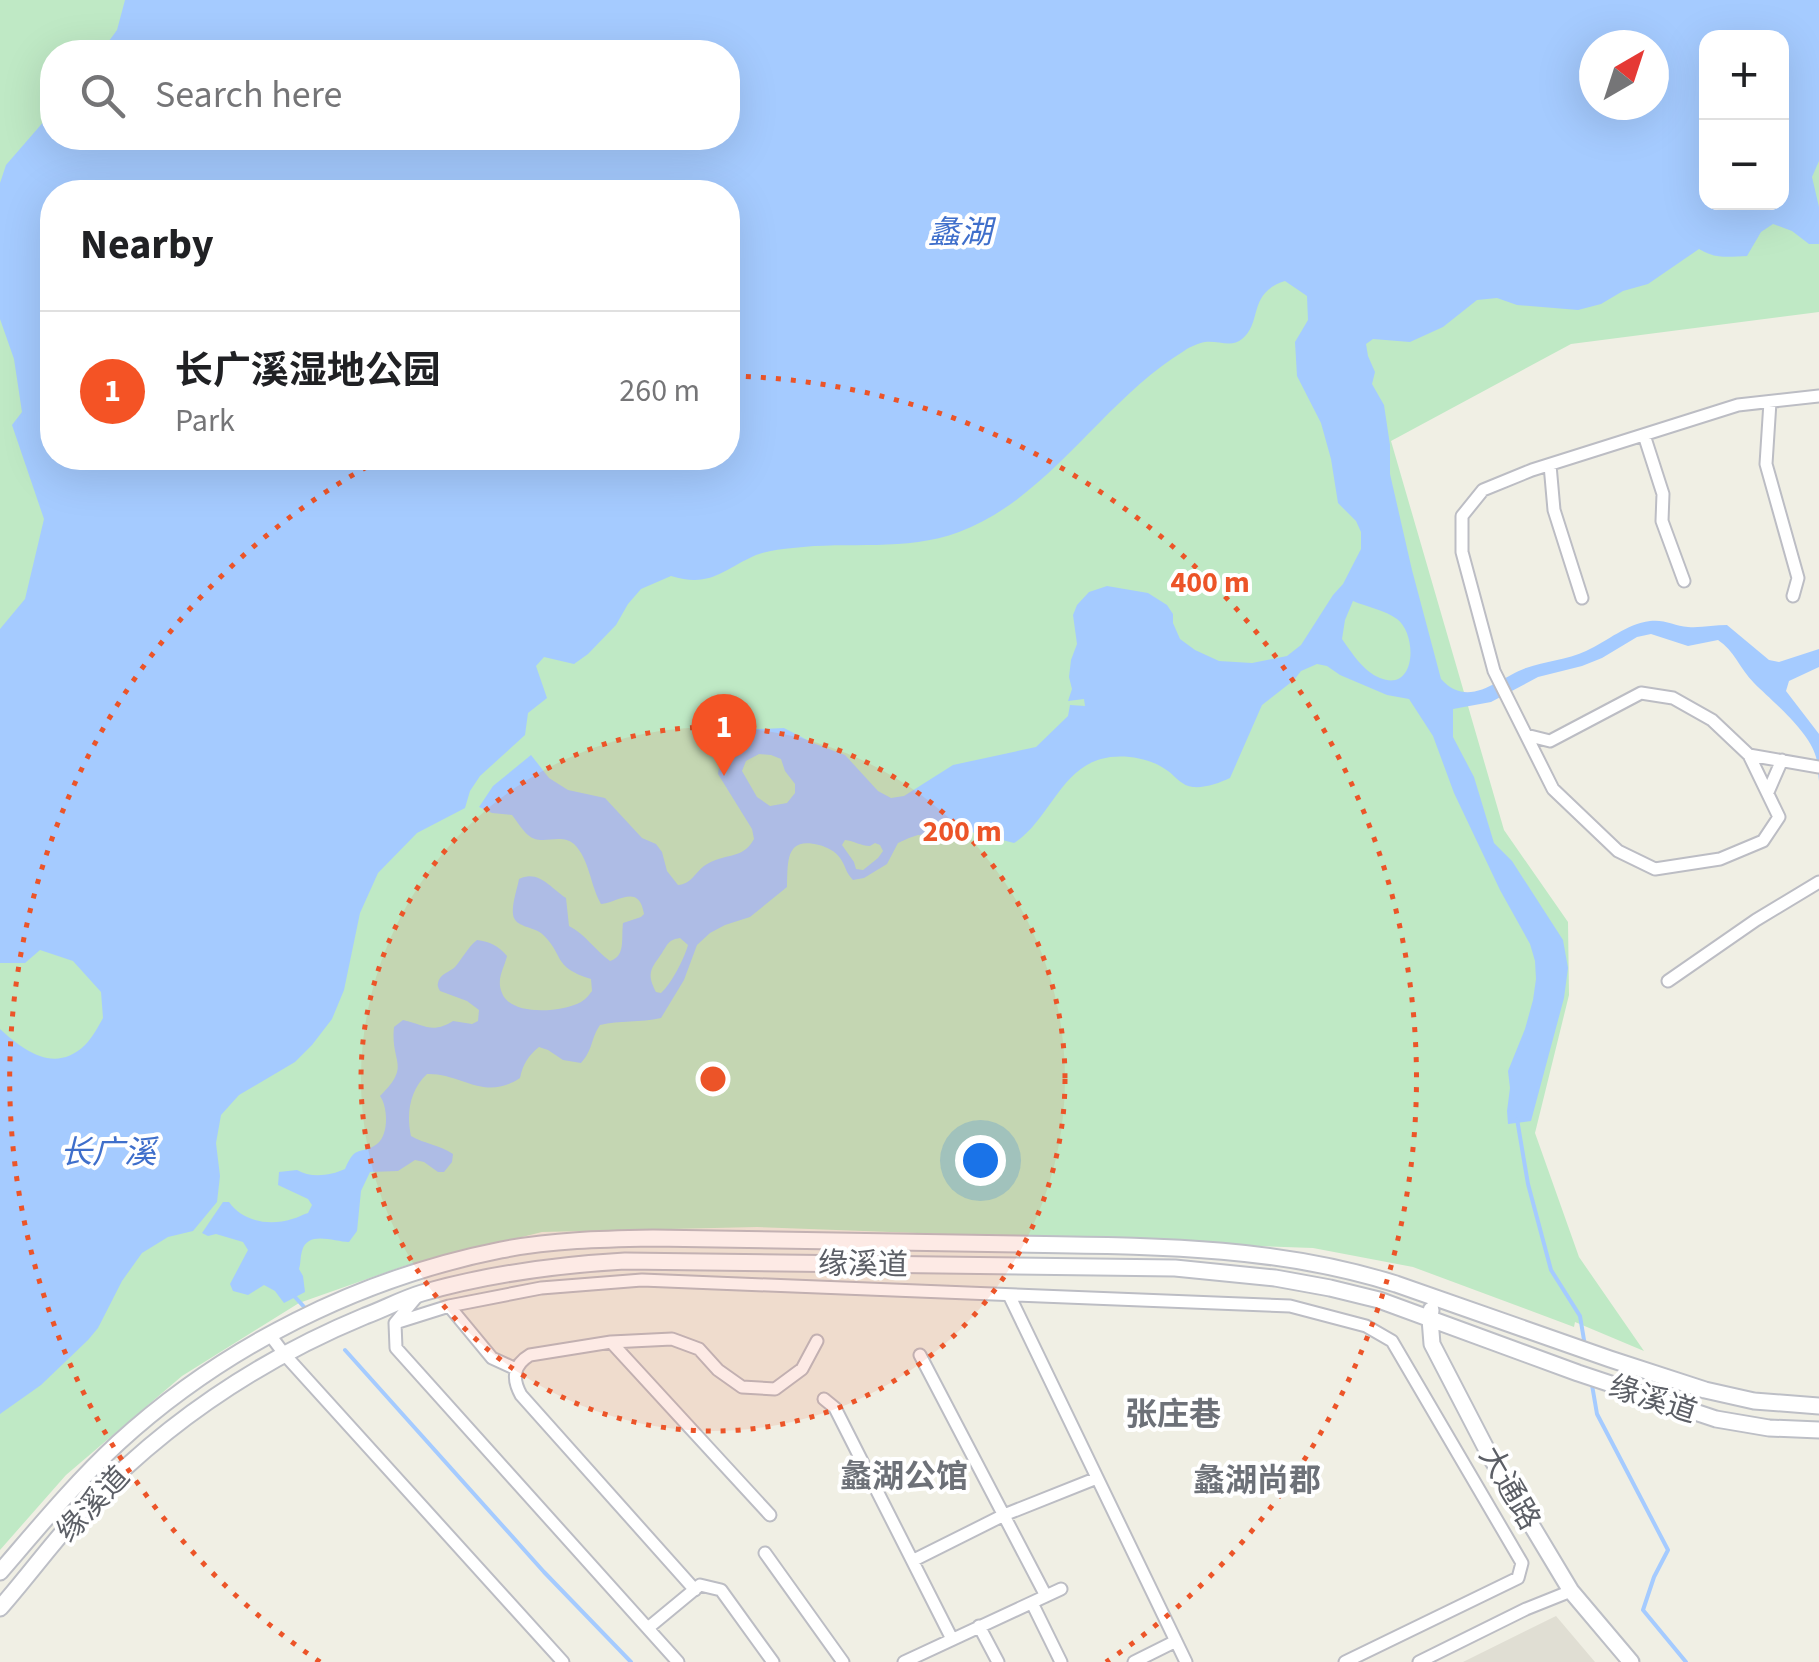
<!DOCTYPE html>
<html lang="en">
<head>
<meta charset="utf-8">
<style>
	body { margin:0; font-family:"Source Sans 3","Noto Sans SC",sans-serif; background:#f6f6f6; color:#202124 }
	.controls { position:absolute; right:30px; top:30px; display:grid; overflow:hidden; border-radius:20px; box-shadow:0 10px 40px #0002 }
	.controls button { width:90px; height:90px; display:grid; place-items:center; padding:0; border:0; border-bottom:2px solid #e0e0e0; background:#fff; color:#202124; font:50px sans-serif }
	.compass { position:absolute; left:1579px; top:30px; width:90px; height:90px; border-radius:50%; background:#fff; box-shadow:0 10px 40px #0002; rotate:39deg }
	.you { position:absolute; left:980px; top:1160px; width:35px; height:35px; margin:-25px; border:8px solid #fff; border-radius:50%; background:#1a73e8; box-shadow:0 0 0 15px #1a73e833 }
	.badge { display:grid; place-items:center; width:65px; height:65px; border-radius:50%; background:#f45325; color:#fff; font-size:32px; font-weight:700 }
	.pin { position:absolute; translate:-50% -82px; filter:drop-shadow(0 2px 5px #0008) }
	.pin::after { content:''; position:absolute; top:52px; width:35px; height:30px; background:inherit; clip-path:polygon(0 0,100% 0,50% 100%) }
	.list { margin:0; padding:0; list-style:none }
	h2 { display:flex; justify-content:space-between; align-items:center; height:130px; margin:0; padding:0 40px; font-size:42px }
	h2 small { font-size:32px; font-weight:400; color:#757577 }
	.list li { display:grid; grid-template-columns:65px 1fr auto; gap:30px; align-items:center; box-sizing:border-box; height:160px; padding:0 40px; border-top:2px solid #e0e0e0 }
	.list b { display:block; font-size:38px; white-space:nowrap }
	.list p { margin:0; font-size:32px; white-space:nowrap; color:#757577 }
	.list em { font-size:32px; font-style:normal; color:#757577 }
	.icon { flex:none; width:55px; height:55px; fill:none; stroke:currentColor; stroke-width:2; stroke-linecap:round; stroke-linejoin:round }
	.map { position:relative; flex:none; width:1819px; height:1662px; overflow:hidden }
	.search { position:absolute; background:#fff; box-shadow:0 10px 40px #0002; left:40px; top:40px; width:700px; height:110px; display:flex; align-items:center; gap:25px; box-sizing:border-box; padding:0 35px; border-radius:40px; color:#757577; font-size:38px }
	.panel { position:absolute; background:#fff; box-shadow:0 10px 40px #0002; left:40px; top:180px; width:700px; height:290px; border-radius:40px }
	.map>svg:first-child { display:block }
	.education { fill:#e0ded3 }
	.green { fill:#bfe9c5; fill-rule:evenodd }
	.water { fill:#a5cbff; fill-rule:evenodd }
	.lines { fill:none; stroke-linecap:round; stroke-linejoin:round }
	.stream { stroke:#a5cbff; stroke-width:4 }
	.street-casing { stroke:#bcbdc4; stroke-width:15 }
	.secondary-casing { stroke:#bdbfc6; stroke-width:19 }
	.street { stroke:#fff; stroke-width:11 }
	.secondary { stroke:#fff; stroke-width:15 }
	.ring { fill:none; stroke:#ec5428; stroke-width:5; stroke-dasharray:5 10 }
	.labels { text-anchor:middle; stroke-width:8; stroke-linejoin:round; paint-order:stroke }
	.street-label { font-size:30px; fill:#5c5f66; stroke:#fff }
	.water-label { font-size:32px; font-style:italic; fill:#3f6fcb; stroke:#fff }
	.neighbourhood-label { font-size:32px; font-weight:bold; fill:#6d7178; stroke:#fff }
	.centre { fill:#ec5428; stroke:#fff; stroke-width:5 }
	.ring-label { font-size:30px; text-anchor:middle; font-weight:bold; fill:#ec5428; stroke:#fff; stroke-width:8; stroke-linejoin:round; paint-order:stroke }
</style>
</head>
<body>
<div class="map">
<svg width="1819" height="1662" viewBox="0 0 1819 1662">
	<rect width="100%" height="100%" fill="#f0efe4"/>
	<!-- education -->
	<path class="education" d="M1556,1616L1595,1662H1463Z"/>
	<!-- green -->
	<path class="green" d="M0,0H1819V312L1571,344L1391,441L1504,830L1568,922L1569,995L1535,1133L1579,1257L1644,1351L1575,1322L1574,1327L1413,1267L1313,1248L757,1227L542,1232L404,1266L299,1303L182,1376L66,1475L0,1550ZM1706,38H1782V202H1706ZM1594,45H1654V105H1594ZM52,52H728V138H52ZM52,192H728V458H52Z"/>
	<!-- water -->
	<path class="water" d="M125,0H1819V161L1812,177L1819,207V244H1809L1792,231L1773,224L1761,232L1747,256C1728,257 1715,259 1699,249L1648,284L1623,291L1601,304L1578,310L1517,305L1497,298L1477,300L1443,327L1410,342L1373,339L1366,344L1368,356L1375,372L1372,384L1384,405L1390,445V474L1412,570L1441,679C1469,710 1498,678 1526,668C1545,661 1567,660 1586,651C1608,641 1626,624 1650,621C1664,619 1675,626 1688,627C1701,628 1715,625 1727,625L1769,660L1779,662L1819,649V667L1789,681L1786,691L1819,734V781C1818,773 1818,765 1816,757C1809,731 1772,701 1754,683C1740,669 1734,650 1718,640L1688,646L1651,634L1637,637L1602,658L1582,666L1538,677L1491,702L1453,709V737L1474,777L1494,843L1512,861L1563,940L1568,968L1564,998L1531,1121L1508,1124L1507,1111L1510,1088L1508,1071L1525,1029L1533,1000L1536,979L1535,961L1530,944L1500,890L1454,793L1433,736L1409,699L1387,695L1340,675L1327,666L1317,664L1301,671L1294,680L1262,705L1230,778C1219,783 1206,788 1193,787C1182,786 1176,777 1168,771C1151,758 1122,753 1101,759C1060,770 1048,822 1014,843L967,831L968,824L961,822L958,833L918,835L909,838L898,843L887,864L864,878L853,880C845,872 846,866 840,858C835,851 827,847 819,845C785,836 788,862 787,887L750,917L725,925L710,933L697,945L684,980L661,1018C640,1023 620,1020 600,1025C590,1040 594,1048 581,1063L563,1060L548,1050L539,1047C528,1056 523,1064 520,1078C484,1102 462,1073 427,1074C410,1090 406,1113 411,1136C425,1144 440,1145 453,1154L452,1162L444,1172H438L424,1162L415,1160L398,1171L370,1172L361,1191L357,1231L349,1242C334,1242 308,1230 302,1251C300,1257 301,1263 299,1269L303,1276L305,1292L284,1303L275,1291L264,1285L248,1295L233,1291L230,1284L248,1250L243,1242L216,1234L208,1236L202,1233L223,1202H229C243,1222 270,1226 292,1219C298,1218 303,1214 308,1213L312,1205L308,1199L278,1185L279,1172L297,1170C310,1178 330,1176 345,1169C356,1143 360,1156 377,1144C389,1135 388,1107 380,1096C412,1065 390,1063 394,1027L403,1020C425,1025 432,1034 453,1021L472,1024L478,1021L479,1010L467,1001L440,991C439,989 437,986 438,983C439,974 450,972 455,967C463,958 467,948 477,940C490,942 498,945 507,956C504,969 496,979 502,993C511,1017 563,1012 581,1002C586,999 588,996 592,991L591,979C551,967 565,954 541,933C533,927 518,927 514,918C510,909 517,890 519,879C538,869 551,888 566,898L569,926C586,935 594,949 610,961C626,956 621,939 623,923L641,917L644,914C639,883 619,902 601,904C590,885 590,860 574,844C560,832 541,847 528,835C522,830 517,821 512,815L492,813L479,807L493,786L531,755L549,778L568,790L605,798L642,838L656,844L662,852L667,871L678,885C691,884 694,874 704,866C724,852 742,861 754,839L752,829L718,774L724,736L737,730L784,728L813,743L845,755L878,791L891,798L904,796L953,765L1036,747L1068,716L1070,705L1085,706L1084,699L1068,701L1072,689L1069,677L1071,660L1077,644L1073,615L1077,605L1089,592L1107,586L1148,593L1167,605L1173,614V623L1180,639L1195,650L1219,661L1252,663L1287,656L1301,645L1333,595L1343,584L1361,549V532L1356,521L1338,503L1331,459L1321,423L1297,376L1295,342L1308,320L1307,296L1285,281C1247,293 1263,322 1242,339C1232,348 1217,340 1205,342C1199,343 1189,347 1184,351C1103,400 1050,498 959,532C905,552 849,541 793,548C781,549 767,551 756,555C722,570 711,588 671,576L641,589L628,604L616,625L588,654L574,664L544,657L536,666L547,698L528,713L525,735L480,776L470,791L465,808L417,833L378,873L360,913L344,990L332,1019L312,1045L295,1062L239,1095L221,1115L216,1143L220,1176L217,1202L193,1231L168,1237L142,1253L122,1281L98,1328L88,1340L41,1385L0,1414V1029C24,1051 55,1074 85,1045C92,1038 98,1027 103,1018L101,992L73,961L40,950L25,963H0V629L25,599L44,519L12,425L22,412L14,359L0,319V183L6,165L52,112V138H728V52H101L117,30ZM1706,38H1782V202H1706ZM1594,45H1654V105H1594ZM52,192H728V458H52ZM1353,601C1367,607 1385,610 1397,619C1418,635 1416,693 1380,678C1363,671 1352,653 1342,639L1345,620ZM759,754L771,755L781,759L785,771L795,784V793L787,803L770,806L757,797L742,771L746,761ZM845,840C854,841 861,846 870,846L875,843L880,845L883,851L878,858L863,870L856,869L854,862L842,845ZM680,938L688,945C684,959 672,983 661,993L656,992C646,973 651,969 662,953C668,944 668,940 680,938Z"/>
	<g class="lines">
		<!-- stream -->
		<path class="stream" d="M1517,1119L1528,1184L1551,1270L1580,1316L1585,1346
			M295,1297L306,1309
			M345,1350L544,1572L631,1662
			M1592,1385L1597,1414L1668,1550L1654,1577L1643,1610L1686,1662"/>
		<!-- street casing -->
		<g class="street-casing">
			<path id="street" d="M1770,402L1766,464L1798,578L1793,596
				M1644,435L1663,494L1662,521L1684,581
				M1550,465L1554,510L1582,598
				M1526,735L1550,741L1641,693L1673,698L1712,720L1749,755L1819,767
				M1749,755L1779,817L1763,841L1720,859L1655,869L1618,851L1553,789L1494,671L1462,552V516L1483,490L1532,470L1738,405L1819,396
				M1768,792L1782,760
				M1668,981L1756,920L1819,882
				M419,1294L395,1323L396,1348L678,1662
				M1009,1295L1186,1662
				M449,1306L492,1358L516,1369
				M395,1323L449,1306L541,1288L642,1280L1290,1306L1366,1326L1392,1341L1522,1563L1518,1578L1345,1662
				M270,1335L285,1355L563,1662
				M611,1342L770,1515
				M920,1355L1046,1596
				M824,1399L835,1408L952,1639
				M765,1553L843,1662
				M914,1560L1004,1515L1097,1478
				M695,1590L521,1395C512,1379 513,1365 530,1355L611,1342L672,1339L699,1349L718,1370L742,1387L775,1389L802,1369L817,1341
				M1032,1603L1061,1662
				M979,1626L998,1662
				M648,1628L700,1585L721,1590L773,1662
				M904,1662L1061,1589
				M1134,1662L1176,1641
				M1419,1662L1526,1609L1571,1591"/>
		</g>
		<!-- secondary casing -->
		<g class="secondary-casing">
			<path id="secondary" d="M1431,1310L1430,1319L1432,1344L1490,1456L1571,1591L1631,1662
				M0,1572C38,1528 75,1483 118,1443C224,1346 360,1278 501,1250C551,1240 602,1239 653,1238C775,1240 896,1242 1018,1244C1145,1246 1274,1245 1396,1284L1610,1359L1705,1390L1754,1401L1819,1406
				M0,1608C30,1574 57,1536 89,1503C167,1422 261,1359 365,1316C384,1309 402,1299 422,1293C488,1274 556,1265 625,1261L1175,1268L1275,1278L1330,1288L1379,1300L1578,1373L1716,1419L1769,1428L1819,1430"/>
		</g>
		<!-- street -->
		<use href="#street" class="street"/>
		<!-- secondary -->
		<use href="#secondary" class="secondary"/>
	</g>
	<!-- distance rings -->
	<circle cx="713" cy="1079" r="352" fill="#ec5428" fill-opacity=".12"/>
	<g class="ring">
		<circle cx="713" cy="1079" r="352"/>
		<path d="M320 1662A703 703 0 0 1 383 458M731 376A703 703 0 0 1 1106 1662"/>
	</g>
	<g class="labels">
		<!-- street labels -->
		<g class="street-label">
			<text transform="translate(863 1264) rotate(1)" y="10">缘溪道</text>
			<text transform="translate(1653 1399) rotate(18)" y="10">缘溪道</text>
			<text transform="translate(1510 1488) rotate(60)" y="10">大通路</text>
			<text transform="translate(93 1504) rotate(-47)" y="10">缘溪道</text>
		</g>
		<!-- water labels -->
		<g class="water-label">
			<text x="960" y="243">蠡湖</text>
			<text x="108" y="1163">长广溪</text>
		</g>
		<!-- neighbourhood labels -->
		<g class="neighbourhood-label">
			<text x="1173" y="1425">张庄巷</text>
			<text x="904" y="1487">蠡湖公馆</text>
			<text x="1257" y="1491">蠡湖尚郡</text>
		</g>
	</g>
	<circle cx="713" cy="1079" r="15" class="centre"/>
	<g class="ring-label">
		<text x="1210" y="592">400 m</text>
		<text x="962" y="841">200 m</text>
	</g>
</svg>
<div class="controls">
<button>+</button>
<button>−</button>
</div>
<svg class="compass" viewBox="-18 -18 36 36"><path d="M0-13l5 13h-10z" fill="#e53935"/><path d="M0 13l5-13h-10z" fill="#757577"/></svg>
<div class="you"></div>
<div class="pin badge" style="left:724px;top:776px">1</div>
<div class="search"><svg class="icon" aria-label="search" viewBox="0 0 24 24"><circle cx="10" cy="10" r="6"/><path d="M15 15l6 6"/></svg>Search here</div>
<section class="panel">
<h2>Nearby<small></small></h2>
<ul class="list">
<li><span class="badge">1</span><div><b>长广溪湿地公园</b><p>Park</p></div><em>260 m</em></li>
</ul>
</section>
</div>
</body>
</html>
